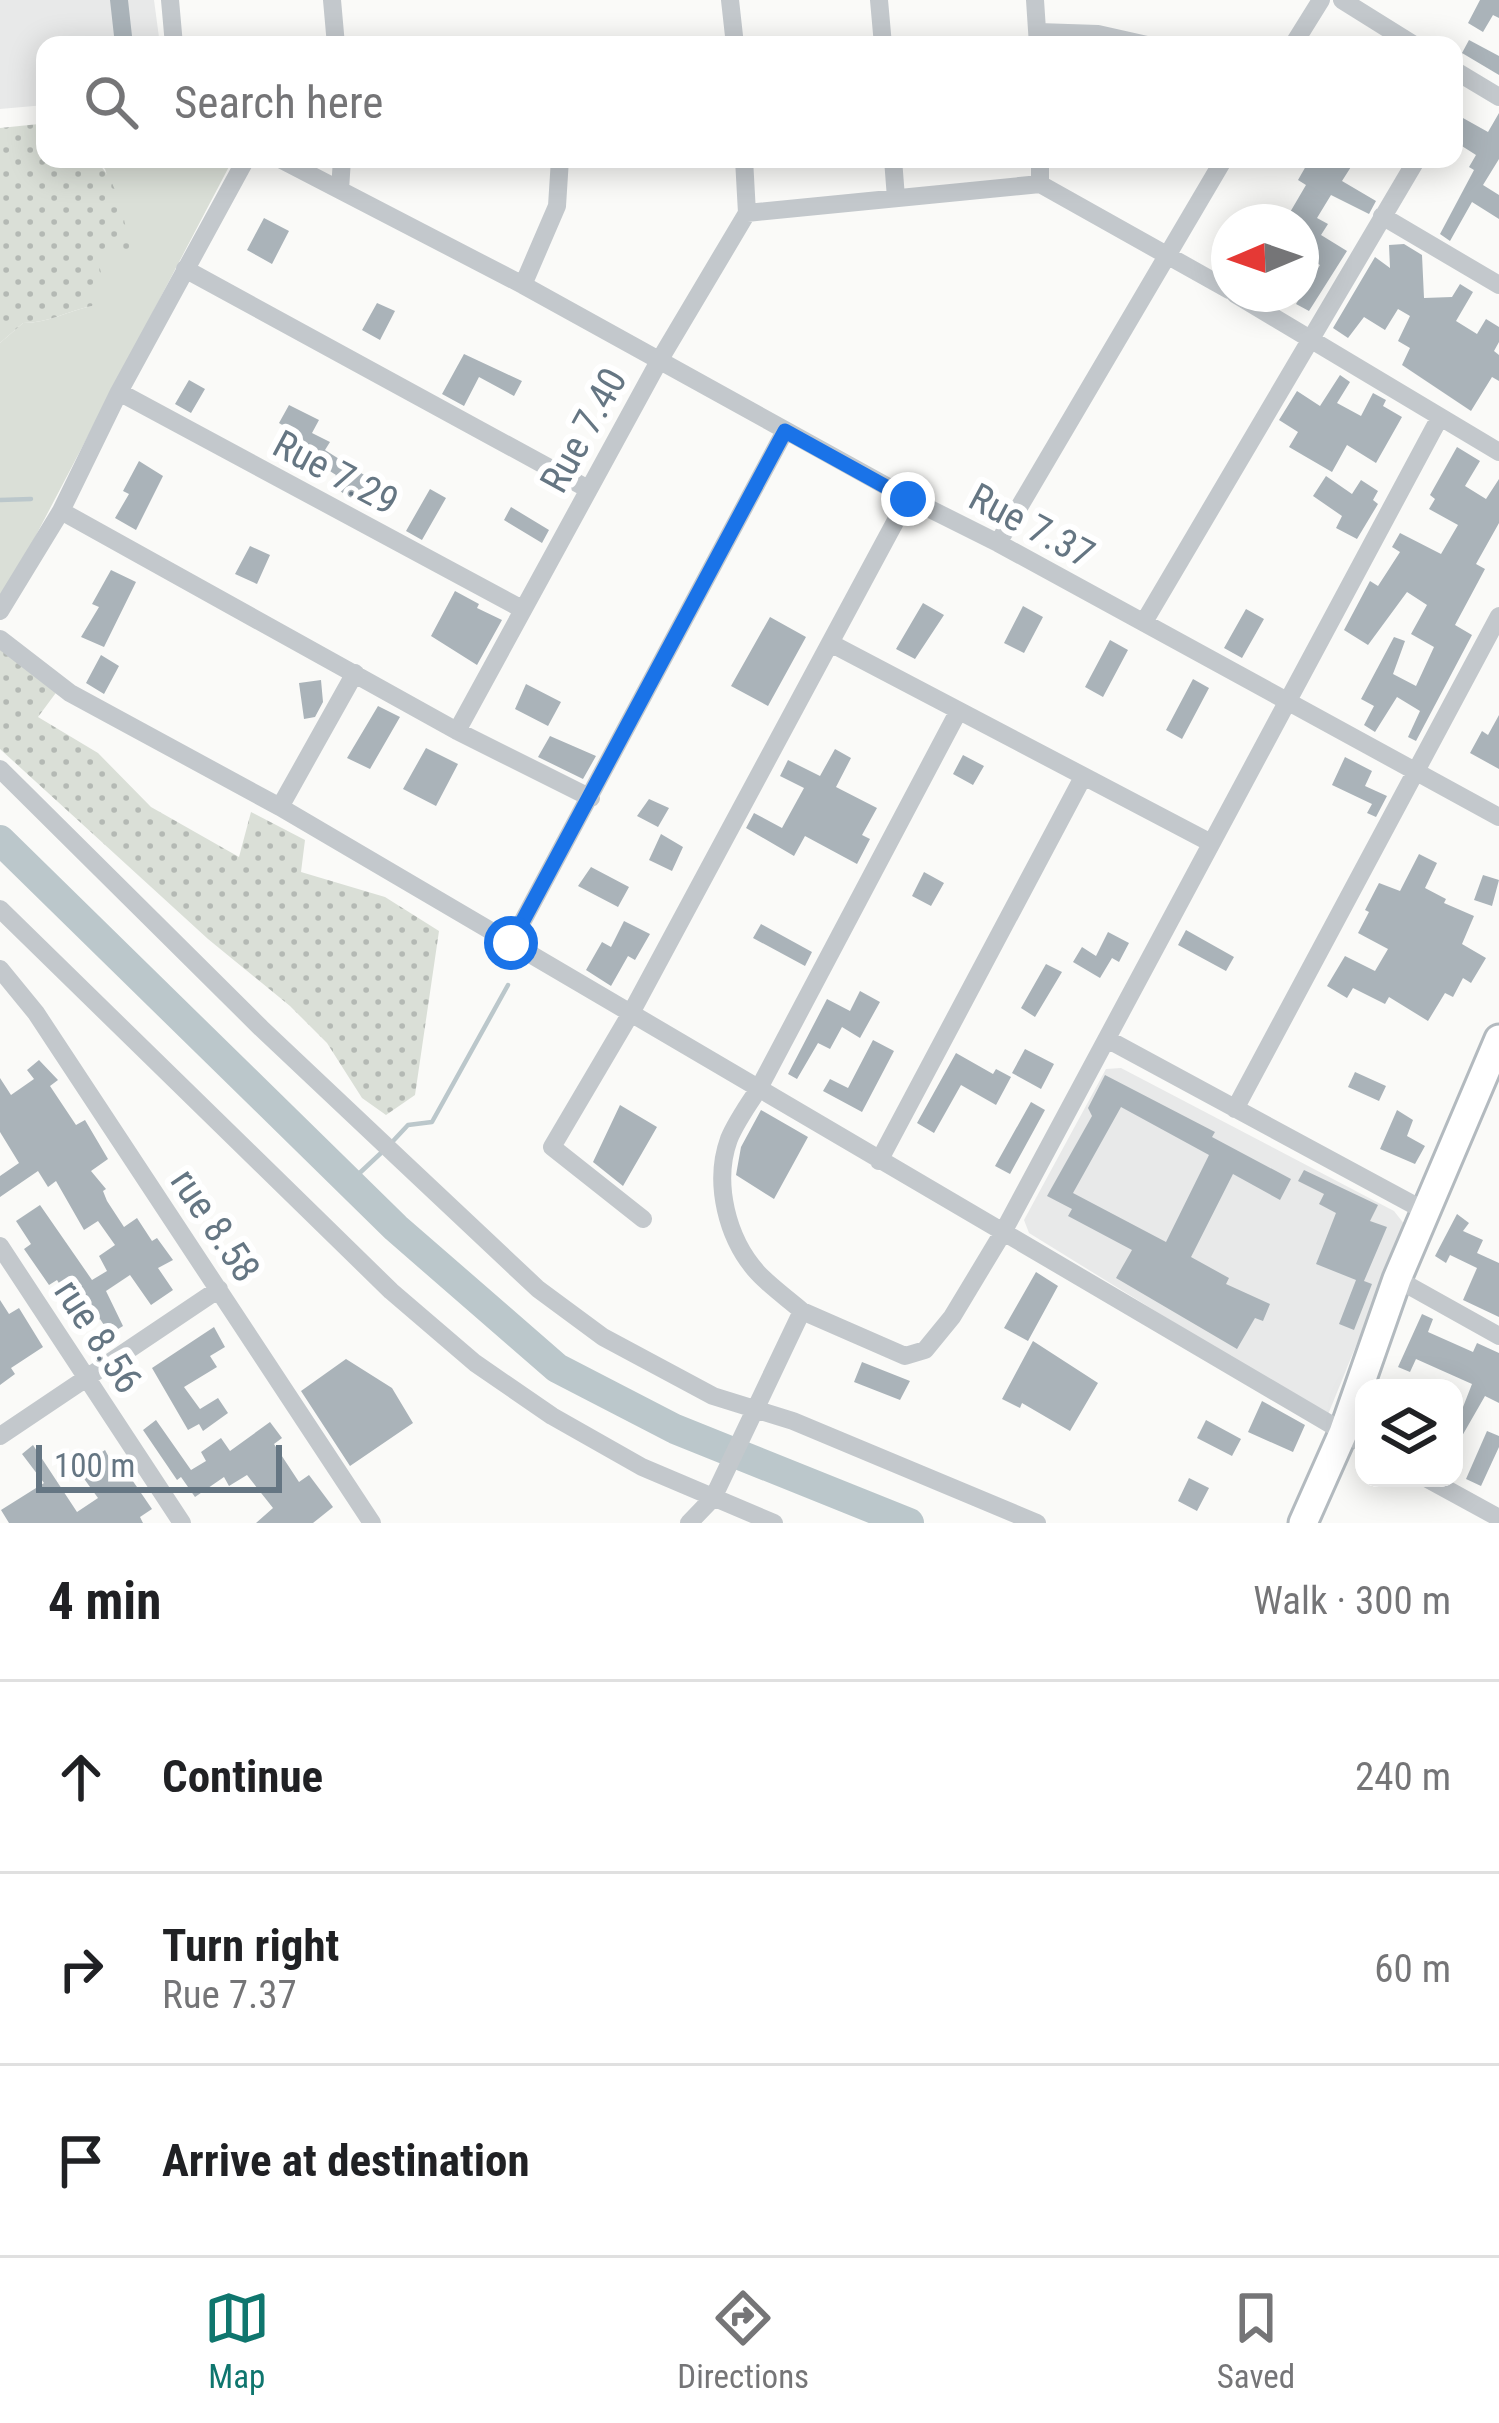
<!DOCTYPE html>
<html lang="en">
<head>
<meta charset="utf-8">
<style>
	body { margin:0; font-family:"Roboto Condensed",sans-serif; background:#f2f2f2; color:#202124 }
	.controls { position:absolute; right:36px; bottom:36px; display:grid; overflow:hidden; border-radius:24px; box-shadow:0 6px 30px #0003 }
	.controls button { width:108px; height:108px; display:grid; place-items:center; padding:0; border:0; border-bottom:3px solid #e0e0e0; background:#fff; color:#202124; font:60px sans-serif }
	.compass { position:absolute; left:1211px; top:204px; width:108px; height:108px; border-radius:50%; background:#fff; box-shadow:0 6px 30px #0003; rotate:268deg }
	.scale { position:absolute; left:36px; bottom:30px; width:246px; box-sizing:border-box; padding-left:12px; border:6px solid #657683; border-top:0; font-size:33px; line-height:42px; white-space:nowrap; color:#657683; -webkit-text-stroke:9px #fff; paint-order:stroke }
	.stop { position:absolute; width:36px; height:36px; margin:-27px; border:9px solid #1a73e8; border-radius:50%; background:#fff }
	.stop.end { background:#1a73e8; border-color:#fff; box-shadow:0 3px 12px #0008 }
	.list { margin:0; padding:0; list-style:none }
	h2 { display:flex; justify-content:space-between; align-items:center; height:156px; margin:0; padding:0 48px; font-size:51px }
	h2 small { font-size:39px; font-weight:400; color:#757577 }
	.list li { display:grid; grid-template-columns:78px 1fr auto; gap:36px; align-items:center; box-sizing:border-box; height:192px; padding:0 48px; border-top:3px solid #e0e0e0 }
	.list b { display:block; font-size:45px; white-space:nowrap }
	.list p { margin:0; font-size:39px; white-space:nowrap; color:#757577 }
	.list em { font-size:39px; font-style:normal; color:#757577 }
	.icon { flex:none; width:66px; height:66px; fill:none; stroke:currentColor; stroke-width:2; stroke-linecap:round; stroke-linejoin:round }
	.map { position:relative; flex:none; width:1499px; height:1523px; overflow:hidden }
	.search { position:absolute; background:#fff; box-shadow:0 6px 30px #0003; left:36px; right:36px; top:36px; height:132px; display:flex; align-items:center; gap:30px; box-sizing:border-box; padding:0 42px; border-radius:24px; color:#757577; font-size:45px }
	.sheet { height:732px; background:#fff }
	nav { display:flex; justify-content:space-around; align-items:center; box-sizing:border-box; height:168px; border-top:3px solid #e0e0e0; background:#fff; font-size:33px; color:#757577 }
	nav a { display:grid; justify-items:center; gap:6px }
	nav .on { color:#0f766e }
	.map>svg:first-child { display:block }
	.built { fill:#e8e9e9 }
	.green { fill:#dadfd7 }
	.garden { fill:url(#garden-dots) }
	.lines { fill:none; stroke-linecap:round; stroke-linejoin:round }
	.stream { stroke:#bbc7cb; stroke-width:4.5 }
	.river { stroke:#bbc7cb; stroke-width:30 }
	.building { fill:#aab3b9; fill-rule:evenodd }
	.secondary-casing { stroke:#b3babf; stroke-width:33 }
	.street { stroke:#c3c8cc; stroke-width:18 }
	.secondary { stroke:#fff; stroke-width:27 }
	.route { stroke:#1a73e8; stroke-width:15 }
	.labels { text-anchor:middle; stroke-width:12; stroke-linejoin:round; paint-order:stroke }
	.street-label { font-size:39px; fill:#657683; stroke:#fff }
</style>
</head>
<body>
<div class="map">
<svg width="1499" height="1523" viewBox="0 0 1499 1523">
	<defs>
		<pattern id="garden-dots" width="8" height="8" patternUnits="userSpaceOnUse" patternTransform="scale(3)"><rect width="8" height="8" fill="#dadfd7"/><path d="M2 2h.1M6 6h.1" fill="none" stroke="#b4b9b4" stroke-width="1.8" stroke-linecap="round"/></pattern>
	</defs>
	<rect width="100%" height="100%" fill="#fafaf8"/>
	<!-- built -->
	<path class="built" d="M0,0H154L160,45H45V105L0,109Z
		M1121,1068L1394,1211L1405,1225L1327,1417L1029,1233L1024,1220L1106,1069Z"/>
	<!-- green -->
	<path class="green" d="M94,159H233L0,604V343L23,323C49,323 67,311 92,306L96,251L130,250L105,169Z"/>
	<!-- garden -->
	<path class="garden" d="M39,124L45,127V159H94C120,183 123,218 131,251L96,252L102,277L92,306C67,311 49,323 23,323L0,343V128Z
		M0,647L58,690L38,717L98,753L151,807L239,857L251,812L305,840L301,872L385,897L439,931L415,1095L386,1115L362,1098L327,1043L290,1006L208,939L0,749Z"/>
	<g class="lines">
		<!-- stream -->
		<path class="stream" d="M0,500L31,499
			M394,1140L408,1125L432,1122L508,985
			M350,1182L381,1153"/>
		<!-- river -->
		<path class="river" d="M0,840L396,1228L557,1368L675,1429L909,1523"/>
	</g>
	<!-- building -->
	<path class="building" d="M110,0H128L133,45H115Z
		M1480,0H1499V18L1493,15L1483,32L1468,23Z
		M1469,40L1499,56V75L1462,53Z
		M1454,113L1488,132L1499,113V159L1483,185L1499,195V219L1472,202L1450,241L1440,234L1474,170L1469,167L1476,155L1454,141Z
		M1310,159H1356L1342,181L1376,201L1369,214L1331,195L1317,218L1328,224L1321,235L1347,251L1309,311L1296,304L1320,265L1301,254V221L1289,214L1306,185L1298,180Z
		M264,218L289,231L272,264L247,250Z
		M1404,244L1422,255L1424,298L1452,297L1460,284L1473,292L1456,321L1477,334L1486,319L1499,327V342L1494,351L1499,355V381L1492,377L1471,411L1402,365L1410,348L1398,341L1410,316L1398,309L1385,330L1364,317L1348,338L1333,328L1375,257L1390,268L1389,245Z
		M377,303L395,311L380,340L362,330Z
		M464,354L522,381L514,396L479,377L464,406L442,394Z
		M1340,375L1350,382L1337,403L1361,416L1373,393L1386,400L1383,406L1402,417L1376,463L1347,445L1332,472L1289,447L1298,432L1279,420L1297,391L1320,406Z
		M189,380L205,389L191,413L175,404Z
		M289,405L319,420L312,433L330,442L325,450L383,487L369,512L336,488L339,482L334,479L336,475L283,441L289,429L279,423Z
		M1457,447L1480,461L1465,486L1486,499L1499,479V523L1476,564L1485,569L1455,625L1472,635L1416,741L1408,737L1420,711L1397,697L1375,732L1364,725L1374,706L1361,699L1394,637L1405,641L1393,674L1416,686L1434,647L1411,634L1427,605L1407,592L1368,645L1344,630L1370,581L1378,586L1400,552L1392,547L1400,533L1441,554L1458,525L1429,509L1435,499L1430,495Z
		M139,461L163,476L136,530L115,518L129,494L123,491Z
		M1326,476L1352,494L1361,480L1378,491L1373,500L1378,504L1357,539L1336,528L1342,516L1313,496Z
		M430,489L446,498L422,540L406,531Z
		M511,507L549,530L542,543L504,520Z
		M250,546L270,555L257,584L235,574Z
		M111,570L136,582L104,647L81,637L99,607L92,604Z
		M455,591L479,604L477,608L502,620L477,665L431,636Z
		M923,603L944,615L915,659L896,649Z
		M1023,606L1043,617L1024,653L1004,643Z
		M1246,609L1264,619L1242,658L1224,648Z
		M770,617L806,637L768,706L731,686Z
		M1110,640L1128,650L1103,697L1085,687Z
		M101,655L119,666L104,694L86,683Z
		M1193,679L1209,688L1182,739L1166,730Z
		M321,680L323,702L315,717L304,719L299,683Z
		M526,684L561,702L548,726L515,709Z
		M378,706L400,717L370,769L347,758Z
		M1499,715V769L1470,753L1482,731L1488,735Z
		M550,736L596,756L583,779L538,757Z
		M426,748L458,764L436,806L403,789Z
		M835,749L851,758L836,787L877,808L862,835L870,839L857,864L805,836L794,856L746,828L754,813L782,828L804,788L780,776L788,760L820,776Z
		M963,755L984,766L973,785L953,774Z
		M1345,757L1372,771L1365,786L1387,796L1376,817L1367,813L1372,804L1332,785Z
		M649,799L669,808L658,827L637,816Z
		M661,834L683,847L672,871L649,860Z
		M1419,854L1437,863L1425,888L1446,899L1444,903L1474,916L1462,944L1486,958L1471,983L1463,978L1453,997L1445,993L1428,1021L1389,997L1385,1004L1353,988L1347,998L1327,986L1345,956L1375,971L1388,949L1358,933L1369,912L1365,910L1379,883L1400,891Z
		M591,867L629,887L618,907L578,886Z
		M924,872L944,883L931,906L912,896Z
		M1483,875L1499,880L1492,906L1474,900Z
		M624,921L650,934L635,960L628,956L611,986L586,970L602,942L611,947Z
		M761,924L812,952L805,966L753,938Z
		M1186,930L1234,957L1226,971L1178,945Z
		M1108,932L1129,943L1119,962L1112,958L1100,978L1073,962L1082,947L1096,956Z
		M1046,964L1062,972L1035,1017L1021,1008Z
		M860,991L880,1002L860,1038L842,1027L830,1049L818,1043L797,1079L788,1074L827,999L850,1011Z
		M873,1040L894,1051L862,1112L823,1091L830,1079L848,1088Z
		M1025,1049L1054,1064L1041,1089L1012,1073Z
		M956,1053L993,1074L996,1069L1011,1077L996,1105L961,1085L934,1133L917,1123Z
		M39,1060L58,1080L50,1086L76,1125L85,1120L108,1159L91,1171L106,1189L103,1191L107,1201L124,1227L137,1218L152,1241L157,1238L173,1260L158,1268L173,1290L151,1305L130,1275L106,1291L123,1326L110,1334L100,1319L87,1328L57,1280L49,1285L24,1249L31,1244L16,1221L40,1205L92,1280L107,1271L99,1256L115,1245L98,1221L84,1230L56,1181L48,1187L38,1171L0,1197V1176L19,1163L0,1132V1078L11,1095L34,1079L27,1070Z
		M1355,1072L1386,1086L1379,1101L1348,1087Z
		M1105,1075L1215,1132L1212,1137L1291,1179L1280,1200L1233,1174L1191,1257L1229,1278L1226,1284L1270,1304L1263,1321L1255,1318L1237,1349L1116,1278L1132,1250L1068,1216L1072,1209L1047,1196L1092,1116L1088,1108ZM1121,1107L1209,1155L1166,1242L1073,1193Z
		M1031,1102L1045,1110L1010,1174L995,1166Z
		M620,1105L657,1127L623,1186L593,1162Z
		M761,1110L808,1137L774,1199L736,1175L741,1147Z
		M1397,1110L1413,1120L1407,1136L1425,1146L1415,1164L1380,1149Z
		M1304,1170L1378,1205L1370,1221L1387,1227L1364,1281L1372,1284L1354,1330L1339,1324L1356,1280L1316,1264L1336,1213L1319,1204L1324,1194L1298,1181Z
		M1457,1214L1469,1223L1463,1231L1483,1240L1477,1253L1499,1263V1317L1463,1300L1477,1268L1450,1255L1446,1263L1435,1256Z
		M1036,1272L1058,1286L1028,1341L1004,1328Z
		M0,1300L9,1314L19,1308L43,1347L11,1368L15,1374L0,1385Z
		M1422,1314L1433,1319L1428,1332L1473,1352L1477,1343L1499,1353V1403L1485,1396L1454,1450V1430L1472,1384L1416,1359L1410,1372L1398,1367Z
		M214,1327L225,1347L210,1356L217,1367L184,1387L200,1409L218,1398L228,1413L203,1431L199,1424L188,1430L152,1368Z
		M1033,1341L1098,1383L1070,1431L1022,1403L1020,1408L1002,1399Z
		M346,1359L392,1388L413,1423L350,1466L301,1391Z
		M862,1362L910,1381L900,1400L854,1382Z
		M1262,1401L1305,1425L1293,1452L1248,1432Z
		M156,1420L191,1470L206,1461L201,1452L221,1438L230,1451L270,1422L282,1438L274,1444L299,1482L309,1475L333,1507L313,1523H256L273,1508L247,1475L229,1486L224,1477L195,1497L181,1477L177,1480L143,1430Z
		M1206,1420L1241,1439L1232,1456L1197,1438Z
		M1487,1431L1499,1436V1447L1481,1486L1466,1479Z
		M33,1445L77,1512L98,1498L77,1469L105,1450L119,1476L126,1471L152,1509L140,1517L143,1523H9L1,1510L44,1483L22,1454Z
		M1189,1478L1209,1488L1197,1511L1178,1501Z"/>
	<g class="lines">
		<!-- secondary casing -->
		<g class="secondary-casing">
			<path id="secondary" d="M1303,1523L1343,1433L1397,1279L1499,1039"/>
		</g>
		<!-- street -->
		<path class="street" d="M170,0L174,45
			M332,0L336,45
			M730,0L735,45
			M879,0L883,45
			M1035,0L1038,45
			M1342,0L1414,45
			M1038,32L1098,34L1147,45
			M1293,45L1321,0
			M1454,70L1499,97
			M280,159L523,285L908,498L998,543L1499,817
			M893,159L896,198
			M1040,159V184
			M340,190L342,159
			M747,213L1040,184L1229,290
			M1382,216L1499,285
			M185,269L588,489
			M523,285L557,206L560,159
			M1235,294L1499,452
			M119,392L522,609
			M61,511L457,731L591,798
			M998,543L1224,159
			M0,611L61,511L119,392L246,159
			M1144,622L1417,159
			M0,639L70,693L280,807L1364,1444
			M832,644L1211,843
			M457,731L659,361L747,213L744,159
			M0,769L261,1028L403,1162L538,1289L603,1337L713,1396L793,1421L1037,1523
			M280,807L355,673
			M0,909L391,1291L475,1363L552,1416L642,1467L774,1523
			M511,943L785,431
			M0,969L36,1013L372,1523
			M1107,1039L1425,1211
			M1235,1109L1499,616
			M879,1161L1082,779
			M643,1219L552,1147L631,1013L908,498
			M0,1246L182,1523
			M1397,1279L1499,1336
			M802,1311C787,1298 771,1287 758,1273C727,1239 713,1183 729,1139C736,1122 748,1105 758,1090L958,712
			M0,1436L219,1289
			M1426,1478L1499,1518
			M689,1523L713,1498L802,1311L905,1356L925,1350L952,1317L1002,1234L1440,417"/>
		<!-- secondary -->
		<use href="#secondary" class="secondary"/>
	</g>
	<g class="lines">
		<!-- route -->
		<path class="route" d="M511,943L785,431L908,499"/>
	</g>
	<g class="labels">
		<!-- street labels -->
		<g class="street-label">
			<text transform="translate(583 430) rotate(-61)" y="14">Rue 7.40</text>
			<text transform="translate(336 472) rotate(28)" y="14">Rue 7.29</text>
			<text transform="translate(1032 525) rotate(28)" y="14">Rue 7.37</text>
			<text transform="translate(216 1225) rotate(56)" y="14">rue 8.58</text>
			<text transform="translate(99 1336) rotate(57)" y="14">rue 8.56</text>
		</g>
	</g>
</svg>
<div class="controls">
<button><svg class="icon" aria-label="layers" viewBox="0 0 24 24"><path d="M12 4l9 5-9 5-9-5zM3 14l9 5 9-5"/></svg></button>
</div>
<svg class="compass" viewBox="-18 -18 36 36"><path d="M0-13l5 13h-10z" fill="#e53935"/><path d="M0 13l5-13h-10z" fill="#757577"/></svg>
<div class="scale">100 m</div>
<div class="stop" style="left:511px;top:943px"></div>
<div class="stop end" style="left:908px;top:499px"></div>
<div class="search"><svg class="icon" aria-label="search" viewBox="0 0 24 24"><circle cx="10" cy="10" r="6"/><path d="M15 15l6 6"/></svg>Search here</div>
</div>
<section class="sheet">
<h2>4 min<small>Walk · 300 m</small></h2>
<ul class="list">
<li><svg class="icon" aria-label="ahead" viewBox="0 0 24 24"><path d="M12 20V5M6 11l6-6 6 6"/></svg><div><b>Continue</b></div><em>240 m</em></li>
<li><svg class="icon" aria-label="right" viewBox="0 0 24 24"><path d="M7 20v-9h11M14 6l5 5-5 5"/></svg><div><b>Turn right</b><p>Rue 7.37</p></div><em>60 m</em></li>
<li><svg class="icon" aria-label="arrive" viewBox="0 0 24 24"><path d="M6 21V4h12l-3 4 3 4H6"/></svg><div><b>Arrive at destination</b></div></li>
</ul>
</section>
<nav>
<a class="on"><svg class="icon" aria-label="map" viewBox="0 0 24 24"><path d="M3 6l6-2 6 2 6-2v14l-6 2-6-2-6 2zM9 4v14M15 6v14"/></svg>Map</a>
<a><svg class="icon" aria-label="directions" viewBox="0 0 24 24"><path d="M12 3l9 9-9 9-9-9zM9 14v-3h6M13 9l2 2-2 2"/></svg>Directions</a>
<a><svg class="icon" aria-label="saved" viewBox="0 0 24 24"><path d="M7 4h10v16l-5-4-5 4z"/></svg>Saved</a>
</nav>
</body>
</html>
